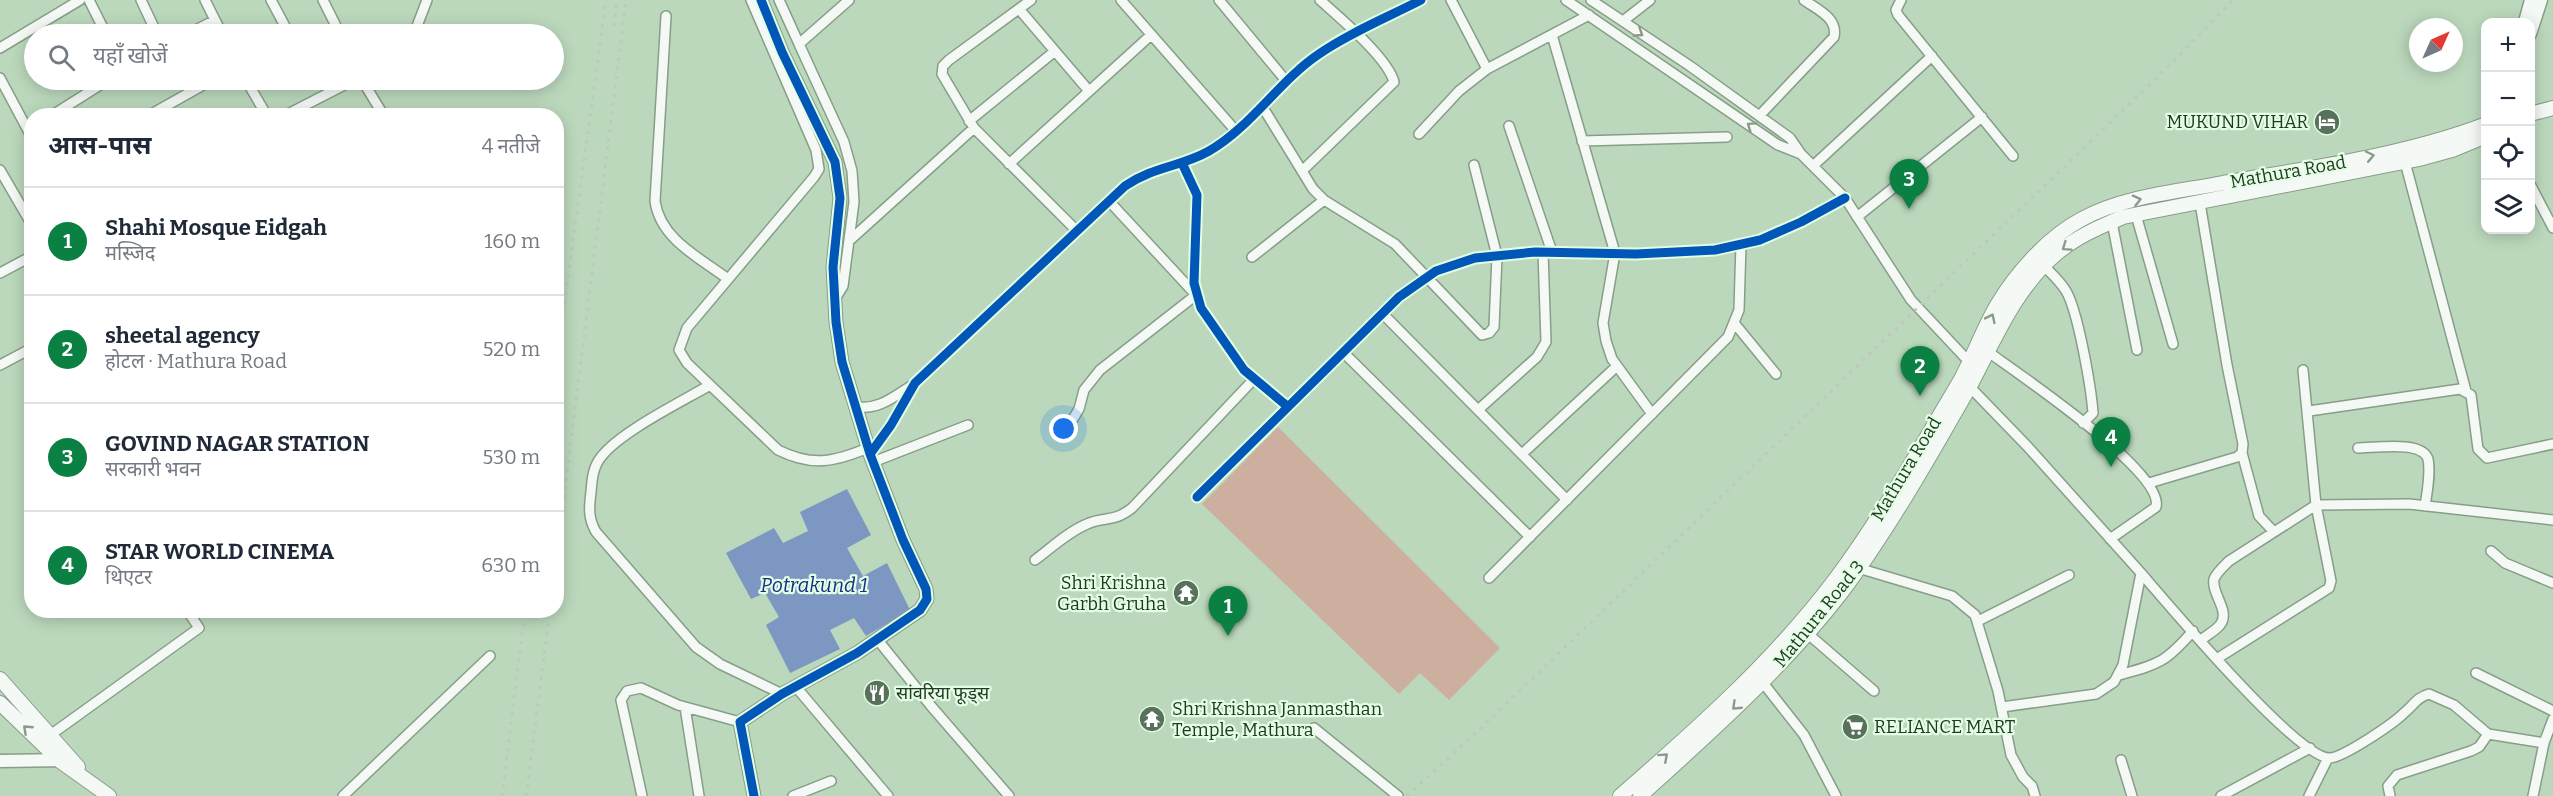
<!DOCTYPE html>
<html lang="hi">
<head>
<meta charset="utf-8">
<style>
	body { margin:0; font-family:Bitter,"Noto Sans Devanagari",serif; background:#f2f2f3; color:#1f2937 }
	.controls { position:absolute; right:18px; top:18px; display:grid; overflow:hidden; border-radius:12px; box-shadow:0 3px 15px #0003 }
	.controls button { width:54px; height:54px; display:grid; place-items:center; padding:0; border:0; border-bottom:2px solid #e0e1e3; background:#fff; color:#1f2937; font:30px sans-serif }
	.compass { position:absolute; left:2409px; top:18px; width:54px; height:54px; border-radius:50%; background:#fff; box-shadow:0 3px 15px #0003; rotate:45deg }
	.you { position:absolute; left:1064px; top:429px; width:21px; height:21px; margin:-15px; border:4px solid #fff; border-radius:50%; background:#1a73e8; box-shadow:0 0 0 9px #1a73e833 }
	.badge { display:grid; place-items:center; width:39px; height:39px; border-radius:50%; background:#0b8043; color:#fff; font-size:20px; font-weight:700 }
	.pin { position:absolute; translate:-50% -50px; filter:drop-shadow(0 2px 3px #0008) }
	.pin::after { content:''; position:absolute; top:32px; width:21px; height:18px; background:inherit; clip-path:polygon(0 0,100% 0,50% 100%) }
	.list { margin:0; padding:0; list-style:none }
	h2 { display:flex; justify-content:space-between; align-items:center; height:78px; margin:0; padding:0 24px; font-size:26px }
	h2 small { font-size:20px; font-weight:400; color:#747a83 }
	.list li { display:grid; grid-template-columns:39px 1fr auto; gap:18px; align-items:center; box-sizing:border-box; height:108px; padding:0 24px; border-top:2px solid #e0e1e3 }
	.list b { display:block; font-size:22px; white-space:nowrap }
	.list p { margin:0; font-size:20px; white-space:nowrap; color:#747a83 }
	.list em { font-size:20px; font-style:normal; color:#747a83 }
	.icon { flex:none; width:33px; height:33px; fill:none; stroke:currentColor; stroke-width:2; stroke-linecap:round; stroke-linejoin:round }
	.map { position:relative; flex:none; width:2553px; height:796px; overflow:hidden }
	.search { position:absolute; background:#fff; box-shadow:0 3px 15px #0003; left:24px; top:24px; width:540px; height:66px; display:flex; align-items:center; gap:15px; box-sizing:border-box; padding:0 21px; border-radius:33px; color:#747a83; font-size:22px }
	.panel { position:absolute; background:#fff; box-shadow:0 3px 15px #0003; left:24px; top:108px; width:540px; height:510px; border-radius:24px }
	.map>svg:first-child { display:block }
	.green { fill:#ccaf9e }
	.water { fill:#7c98c2 }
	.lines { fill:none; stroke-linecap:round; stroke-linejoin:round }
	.minor-casing { stroke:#879e88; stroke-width:12 }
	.tertiary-casing { stroke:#879e88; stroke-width:15 }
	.secondary-casing { stroke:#879e88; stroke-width:16 }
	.minor { stroke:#f5f9f5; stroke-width:9 }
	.tertiary { stroke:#f5f9f5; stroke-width:12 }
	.secondary { stroke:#f5f9f5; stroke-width:14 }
	.rail { stroke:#bfc7bf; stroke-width:3; stroke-dasharray:3 6; stroke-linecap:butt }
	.cycleway-casing { stroke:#e3fee4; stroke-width:13 }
	.cycleway { stroke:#0057b8; stroke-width:9 }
	.oneway { stroke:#8c998d }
	.labels { text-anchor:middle; stroke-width:4.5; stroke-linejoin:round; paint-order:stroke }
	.poi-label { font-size:18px; fill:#233925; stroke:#e3fee4; text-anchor:start }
	.street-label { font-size:18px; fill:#233925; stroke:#e3fee4 }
	.water-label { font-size:20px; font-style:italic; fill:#193084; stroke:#e3fee4 }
</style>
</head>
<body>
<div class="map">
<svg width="2553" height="796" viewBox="0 0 2553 796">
	<rect width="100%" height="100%" fill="#bbd8bc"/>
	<!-- green -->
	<path class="green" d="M1278,427L1500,648L1449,700L1420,673L1399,694L1202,504Z"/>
	<!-- water -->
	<path class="water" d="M847,489L871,535L847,548L863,576L887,563L910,610L866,636L854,618L830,630L840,649L790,673L766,625L779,617L765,593L751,599L726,553L774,528L783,543L808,531L800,512Z"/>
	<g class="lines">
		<!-- minor casing -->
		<g class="minor-casing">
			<path id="minor" d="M89,0L106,34
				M141,0L157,34
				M205,0L222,34
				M271,0L287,30
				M323,0L340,34
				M751,0L816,150L819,169L814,177L687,328L679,350L687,363L778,450C812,467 834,462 868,448
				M779,0L799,44
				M1031,0L949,60L943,66L942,74L974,128L1077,231
				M1121,0L1235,130
				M1219,0L1287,82
				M1451,0L1487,69
				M1566,0L1778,145L1801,154
				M1591,0L1690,66L1790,138L1801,154L1845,198L1911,300L1972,365
				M1901,0L1896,10L1898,15L2013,156
				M1019,9L1089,91
				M666,16L655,201C660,239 700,258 728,279
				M1623,21L1650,0
				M188,34L215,20
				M414,34L427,0
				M1552,35L1615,253L1603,323L1606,341L1612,359L1652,414
				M0,48L80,0
				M0,78L32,138
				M246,80L267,116
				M362,80L384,116
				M1262,106L1313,189L1324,200L1395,244L1482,335L1489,333L1494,327L1497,256L1474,165
				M1760,115L1834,37C1838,18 1818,10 1804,0
				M51,116L108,80
				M148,116L212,80
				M284,116L354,80
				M969,121L1055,51
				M1509,126L1552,252
				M1419,134L1459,91L1487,69L1589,15
				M1582,141L1727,137
				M2405,162L2466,391
				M1182,163L1197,195L1194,283L1201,308L1244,370L1287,406
				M1009,164L1151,35
				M1814,165L1932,56
				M0,170L32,225
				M1302,171L1394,82C1388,58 1340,18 1320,0
				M2530,184L2553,228
				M2136,215L2173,344
				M1857,217L1982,117
				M2112,222L2137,350
				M849,241L974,128
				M1252,257L1324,200
				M2044,266C2052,274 2060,281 2066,291C2078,311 2091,387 2093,413L2083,423
				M0,273L32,256
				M835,299L843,286L854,202L852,171L844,142L799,44L849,0
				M1382,313L1567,500
				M1735,324L1776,374
				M1987,351C2017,373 2165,472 2156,507L2110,539
				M1343,352L1530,537
				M0,365L32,348
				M2303,370L2316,505L2409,504L2553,520
				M1967,384L2027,446L2141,573L2123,665L2114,682L2096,694L2002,707
				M710,385C681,402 620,432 601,457C593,467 592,479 591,492C589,508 588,518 596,532L696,647L720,664L782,694
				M854,406C877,412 895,396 914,384
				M1478,410L1537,357L1546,342L1543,252
				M2309,411L2460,389L2471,395L2478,449L2487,458L2553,444
				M1073,419L1079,409L1084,390L1100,370L1196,295L1109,201
				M2358,448C2375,448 2422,440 2428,459C2431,473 2427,492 2425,506
				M2242,453L2259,516L2274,532
				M870,454L891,425L915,383L1125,186C1154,166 1181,167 1209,151C1250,128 1280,80 1319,54C1349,33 1388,17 1421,0
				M1522,454L1617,366
				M873,462L968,425
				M2149,483L2237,457L2242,453L2243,444L2227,365L2200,203
				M1197,497L1399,297L1436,271L1475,258L1535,252L1636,254L1715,250L1760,240L1801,222L1845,198
				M2491,551L2505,563L2553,583
				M1035,560C1051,548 1068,532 1087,524C1105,516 1113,523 1132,508L1254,379
				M1858,568L1952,596L1975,615L1998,691L2011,755L2023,777L2032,786L2035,796
				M2141,573C2167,603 2298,759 2330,758C2344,757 2393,724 2404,713C2413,706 2417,697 2429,694L2454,705L2488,734L2544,743
				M1489,578L1728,337L1739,310L1741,244
				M1978,621L2069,575
				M1807,633L1874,691
				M877,639L931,706L1009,796
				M2201,640C2207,635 2215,631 2220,625C2231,611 2211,594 2214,579C2217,572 2224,566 2229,561L2316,505L2331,581L2329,588L2218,658
				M2476,673L2553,711
				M2119,675C2159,664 2165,663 2193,631
				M1760,679L1804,735L1836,796
				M796,687L888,796
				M685,707L699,796
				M1314,728L1398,796
				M49,736L199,628L187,610
				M2121,760L2132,796
				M343,796L490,656
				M642,796L621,700L627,691L641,688L678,705L740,722
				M793,796L831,781
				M2221,796L2310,748
				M2309,796L2328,758
				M2390,796L2388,786L2397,775L2471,751L2479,747L2488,734
				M2533,796L2544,743L2553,719"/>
		</g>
		<!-- tertiary casing -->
		<g class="tertiary-casing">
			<path id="tertiary" d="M2525,22L2531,0
				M2530,34L2541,0
				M0,761L65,760
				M754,796L740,722L782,694L857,653L920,610L927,599L926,589L903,540L870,454L842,362L836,322L833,267L840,198L835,162L782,52L761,0"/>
		</g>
		<!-- secondary casing -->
		<g class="secondary-casing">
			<path id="secondary" d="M2530,114L2553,108
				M0,679L78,767
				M0,703L60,761L109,796
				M1620,796C1697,729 1776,659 1837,577C1883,515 1922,445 1961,379C1974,355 1983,329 1997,305C2017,272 2048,237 2082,219C2124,196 2177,192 2223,183C2310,168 2401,156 2484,125
				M1640,796C1710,733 1783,668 1841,593C1887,532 1932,453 1970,386C1995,339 2015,289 2056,254C2076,237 2099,227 2123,217L2419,159L2452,150L2486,136"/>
		</g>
		<!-- minor -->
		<use href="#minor" class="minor"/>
		<!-- tertiary -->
		<use href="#tertiary" class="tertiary"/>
		<!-- secondary -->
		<use href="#secondary" class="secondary"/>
		<!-- rail -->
		<path class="rail" d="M614,26L617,0
			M556,366L606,0
			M556,561L626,0
			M502,796L525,610
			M526,796L550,610
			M1407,796L1479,730L2171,64L2233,0"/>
		<!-- cycleway casing -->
		<g class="cycleway-casing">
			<path id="cycleway" d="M1182,163L1197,195L1194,283L1201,308L1244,370L1287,406
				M870,454L891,425L915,383L1125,186C1154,166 1181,167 1209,151C1250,128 1280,80 1319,54C1349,33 1388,17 1421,0
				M1197,497L1399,297L1436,271L1475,258L1535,252L1636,254L1715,250L1760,240L1801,222L1845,198
				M754,796L740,722L782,694L857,653L920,610L927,599L926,589L903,540L870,454L842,362L836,322L833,267L840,198L835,162L782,52L761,0"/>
		</g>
		<!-- cycleway -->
		<use href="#cycleway" class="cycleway"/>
	</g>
	<!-- one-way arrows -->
	<defs><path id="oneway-chevron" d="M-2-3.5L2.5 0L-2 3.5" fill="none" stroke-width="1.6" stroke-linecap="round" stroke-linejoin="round" transform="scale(1.5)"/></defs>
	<g class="oneway">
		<use href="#oneway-chevron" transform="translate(1639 33) rotate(33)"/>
		<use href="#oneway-chevron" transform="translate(1751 126) rotate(-145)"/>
		<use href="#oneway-chevron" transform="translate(2370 156) rotate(-12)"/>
		<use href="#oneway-chevron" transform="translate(2137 200) rotate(-14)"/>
		<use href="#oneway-chevron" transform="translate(2066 247) rotate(145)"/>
		<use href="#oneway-chevron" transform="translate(1991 318) rotate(-64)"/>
		<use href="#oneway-chevron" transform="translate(1736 706) rotate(136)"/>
		<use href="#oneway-chevron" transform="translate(27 729) rotate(-137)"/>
		<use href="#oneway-chevron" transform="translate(1664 757) rotate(-42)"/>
	</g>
	<!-- icons -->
	<defs>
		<g id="hotel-disc" transform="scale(1.35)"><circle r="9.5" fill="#58715a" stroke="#e3fee4"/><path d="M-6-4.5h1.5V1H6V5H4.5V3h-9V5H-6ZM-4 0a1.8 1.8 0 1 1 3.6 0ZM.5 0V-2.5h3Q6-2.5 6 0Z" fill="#fff"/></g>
		<g id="temple-disc" transform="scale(1.35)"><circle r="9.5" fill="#58715a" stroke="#e3fee4"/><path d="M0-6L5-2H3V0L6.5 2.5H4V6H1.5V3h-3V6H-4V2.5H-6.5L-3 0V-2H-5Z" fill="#fff"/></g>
		<g id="restaurant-disc" transform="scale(1.35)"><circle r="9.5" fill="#58715a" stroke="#e3fee4"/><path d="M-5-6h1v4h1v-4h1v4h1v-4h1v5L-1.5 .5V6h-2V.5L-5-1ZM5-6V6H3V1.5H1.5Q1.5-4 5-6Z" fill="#fff"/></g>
		<g id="supermarket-disc" transform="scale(1.35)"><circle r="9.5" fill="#58715a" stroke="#e3fee4"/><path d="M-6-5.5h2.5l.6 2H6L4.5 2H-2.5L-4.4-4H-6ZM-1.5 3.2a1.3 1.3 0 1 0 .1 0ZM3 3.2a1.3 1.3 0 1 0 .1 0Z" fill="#fff"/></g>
	</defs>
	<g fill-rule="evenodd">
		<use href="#hotel-disc" x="2327" y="122"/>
		<use href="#temple-disc" x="1186" y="593"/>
		<use href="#restaurant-disc" x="877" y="693"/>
		<use href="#temple-disc" x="1152" y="719"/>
		<use href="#supermarket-disc" x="1855" y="727"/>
	</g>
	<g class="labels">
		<!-- poi labels -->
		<g class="poi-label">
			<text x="2308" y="128" text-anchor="end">MUKUND VIHAR</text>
			<text x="1166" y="589" text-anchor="end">Shri Krishna<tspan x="1166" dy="21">Garbh Gruha</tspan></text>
			<text x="896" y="699">सांवरिया फूड्स</text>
			<text x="1172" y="715">Shri Krishna Janmasthan<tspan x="1172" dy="21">Temple, Mathura</tspan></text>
			<text x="1874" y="733">RELIANCE MART</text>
		</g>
		<!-- street labels -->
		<g class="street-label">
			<text transform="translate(2288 172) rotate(-10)" y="6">Mathura Road</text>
			<text transform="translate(1906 469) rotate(-59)" y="6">Mathura Road</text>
			<text transform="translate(1819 614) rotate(-51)" y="6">Mathura Road 3</text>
		</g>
		<!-- water labels -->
		<g class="water-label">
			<text x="814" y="592">Potrakund 1</text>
		</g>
	</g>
</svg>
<div class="controls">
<button>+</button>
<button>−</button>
<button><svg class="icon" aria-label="locate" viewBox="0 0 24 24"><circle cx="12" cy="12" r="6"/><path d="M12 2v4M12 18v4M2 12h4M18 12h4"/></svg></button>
<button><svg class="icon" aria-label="layers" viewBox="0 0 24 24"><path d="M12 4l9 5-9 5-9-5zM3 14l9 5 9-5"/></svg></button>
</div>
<svg class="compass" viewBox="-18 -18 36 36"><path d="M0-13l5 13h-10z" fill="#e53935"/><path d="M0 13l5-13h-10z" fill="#747a83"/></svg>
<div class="you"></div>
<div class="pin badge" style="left:1228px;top:636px">1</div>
<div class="pin badge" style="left:1920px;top:396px">2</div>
<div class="pin badge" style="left:1909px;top:209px">3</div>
<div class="pin badge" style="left:2111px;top:467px">4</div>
<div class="search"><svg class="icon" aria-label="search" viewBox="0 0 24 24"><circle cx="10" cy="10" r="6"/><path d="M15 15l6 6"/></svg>यहाँ खोजें</div>
<section class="panel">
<h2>आस-पास<small>4 नतीजे</small></h2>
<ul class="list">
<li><span class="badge">1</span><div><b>Shahi Mosque Eidgah</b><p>मस्जिद</p></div><em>160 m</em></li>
<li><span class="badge">2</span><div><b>sheetal agency</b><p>होटल · Mathura Road</p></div><em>520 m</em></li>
<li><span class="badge">3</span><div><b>GOVIND NAGAR STATION</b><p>सरकारी भवन</p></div><em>530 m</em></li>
<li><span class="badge">4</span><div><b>STAR WORLD CINEMA</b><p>थिएटर</p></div><em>630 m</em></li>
</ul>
</section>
</div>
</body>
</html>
